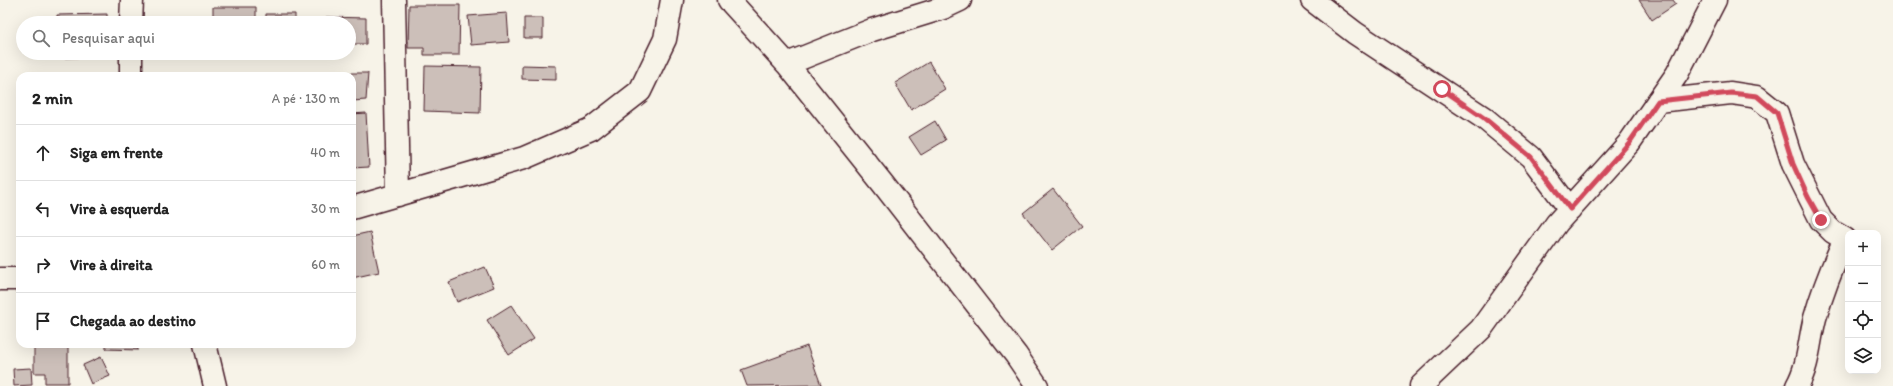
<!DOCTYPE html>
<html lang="pt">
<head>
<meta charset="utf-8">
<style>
	body { margin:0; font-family:Itim,sans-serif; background:#f6f6f6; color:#222 }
	.controls { position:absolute; right:12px; bottom:12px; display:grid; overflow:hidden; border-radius:8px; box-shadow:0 4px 16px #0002 }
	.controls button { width:36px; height:36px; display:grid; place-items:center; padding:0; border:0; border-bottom:1px solid #e0e0e0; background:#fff; color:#222; font:20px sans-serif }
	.stop { position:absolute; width:12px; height:12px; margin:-9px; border:3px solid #d1495b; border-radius:50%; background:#fff }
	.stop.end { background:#d1495b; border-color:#fff; box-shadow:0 1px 4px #0008 }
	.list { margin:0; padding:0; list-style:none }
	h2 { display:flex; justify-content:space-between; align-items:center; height:52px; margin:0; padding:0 16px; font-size:17px }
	h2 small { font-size:13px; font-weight:400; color:#767676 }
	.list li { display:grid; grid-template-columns:26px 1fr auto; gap:12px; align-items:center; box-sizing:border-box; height:56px; padding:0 16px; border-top:1px solid #e0e0e0 }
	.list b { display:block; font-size:15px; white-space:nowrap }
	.list em { font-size:13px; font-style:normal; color:#767676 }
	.icon { flex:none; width:22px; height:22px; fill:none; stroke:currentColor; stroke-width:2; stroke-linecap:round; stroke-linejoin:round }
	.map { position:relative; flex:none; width:1893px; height:386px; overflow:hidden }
	.search { position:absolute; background:#fff; box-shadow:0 4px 16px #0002; left:16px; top:16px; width:340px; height:44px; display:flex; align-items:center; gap:10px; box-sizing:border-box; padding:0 14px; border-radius:22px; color:#767676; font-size:15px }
	.panel { position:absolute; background:#fff; box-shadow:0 4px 16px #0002; left:16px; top:72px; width:340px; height:276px; border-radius:12px }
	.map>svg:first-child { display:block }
	.building { fill:#ccbfb9; stroke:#4a1f2b }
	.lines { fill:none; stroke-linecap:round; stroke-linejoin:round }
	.street-casing { stroke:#4a1f2b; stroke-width:25 }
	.street { stroke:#f7f3e8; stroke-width:22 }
	.route { stroke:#d1495b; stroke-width:5 }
</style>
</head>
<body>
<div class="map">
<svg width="1893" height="386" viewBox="0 0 1893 386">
	<rect width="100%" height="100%" fill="#f7f3e8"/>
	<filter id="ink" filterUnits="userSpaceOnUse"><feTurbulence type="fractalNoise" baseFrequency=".025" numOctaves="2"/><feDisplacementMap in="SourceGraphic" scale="8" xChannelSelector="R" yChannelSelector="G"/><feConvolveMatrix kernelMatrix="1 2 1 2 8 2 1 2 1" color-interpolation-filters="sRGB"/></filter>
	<g filter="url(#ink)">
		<!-- building -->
		<path class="building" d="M1639,0H1673L1676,4L1652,20Z
			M409,5H460L459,55H424V48H408Z
			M213,7H256V23H213Z
			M507,13L509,42L471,45L468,16Z
			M107,14V23H57V15Z
			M266,14H295V23H266Z
			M326,17L366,18V44H349V23H325Z
			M524,18H543V38H524Z
			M163,19H196V23H163Z
			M58,53H108V57L58,58Z
			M163,53H196V57H163Z
			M929,62L945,89L911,110L895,83Z
			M522,65L556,66V80L522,79Z
			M425,66L481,67L480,113L424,111Z
			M329,73H368L366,100L352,101V76H329Z
			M366,113L369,167L352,168V114Z
			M935,121L946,140L921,155L909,137Z
			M1053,189L1082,226L1052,250L1023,213Z
			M370,232L379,272L352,278V236Z
			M485,267L494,287L457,302L449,282Z
			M511,305L534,339L509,355L487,320Z
			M106,344H138V350L106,349Z
			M807,346L821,385L747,386L741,370Z
			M34,347H68V383H45V373H34Z
			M101,357L110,376L91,384L83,365Z
			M31,368L32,385L14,386L13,369Z"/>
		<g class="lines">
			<!-- street casing -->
			<g class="street-casing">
				<path id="street" d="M394,0L398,195
					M729,0L787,64L883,184L1016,355L1037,386
					M1312,0L1355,33L1484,118L1531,157L1570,209
					M131,23L132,0
					M131,53V76
					M787,64L872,30L943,8L960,0
					M1658,101L1731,93L1757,97L1777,113L1793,164L1821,220L1833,232L1845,239C1833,265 1823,290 1815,318C1809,341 1809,365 1797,386
					M352,208L524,158L591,129L640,91L665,39L672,0
					M0,279H20
					M205,344L215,386
					M1421,386L1481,329L1557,223L1629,143L1677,74L1715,0"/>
			</g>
			<!-- street -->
			<use href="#street" class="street"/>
		</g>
	</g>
	<g class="lines" filter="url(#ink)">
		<!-- route -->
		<path class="route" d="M1442,89L1484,118L1531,157L1570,209L1629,143L1658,101L1731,93L1757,96L1777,113L1793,164L1808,197L1821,220"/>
	</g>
</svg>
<div class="controls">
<button>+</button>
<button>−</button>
<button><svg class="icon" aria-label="locate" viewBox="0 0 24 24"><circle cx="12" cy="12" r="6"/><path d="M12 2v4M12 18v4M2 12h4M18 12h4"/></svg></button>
<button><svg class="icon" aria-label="layers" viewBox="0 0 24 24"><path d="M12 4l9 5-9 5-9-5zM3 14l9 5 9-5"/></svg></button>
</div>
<div class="stop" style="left:1442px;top:89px"></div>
<div class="stop end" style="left:1821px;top:220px"></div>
<div class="search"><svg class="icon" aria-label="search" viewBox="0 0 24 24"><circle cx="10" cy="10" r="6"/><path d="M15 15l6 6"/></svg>Pesquisar aqui</div>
<section class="panel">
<h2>2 min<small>A pé · 130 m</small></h2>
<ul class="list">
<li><svg class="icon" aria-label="ahead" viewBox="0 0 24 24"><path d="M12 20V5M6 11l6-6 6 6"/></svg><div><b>Siga em frente</b></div><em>40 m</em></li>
<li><svg class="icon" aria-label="left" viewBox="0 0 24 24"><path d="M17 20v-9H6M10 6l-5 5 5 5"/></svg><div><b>Vire à esquerda</b></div><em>30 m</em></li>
<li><svg class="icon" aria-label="right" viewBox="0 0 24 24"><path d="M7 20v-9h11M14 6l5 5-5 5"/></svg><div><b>Vire à direita</b></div><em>60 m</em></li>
<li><svg class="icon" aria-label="arrive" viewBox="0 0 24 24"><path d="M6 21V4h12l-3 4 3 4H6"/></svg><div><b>Chegada ao destino</b></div></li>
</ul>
</section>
</div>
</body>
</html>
